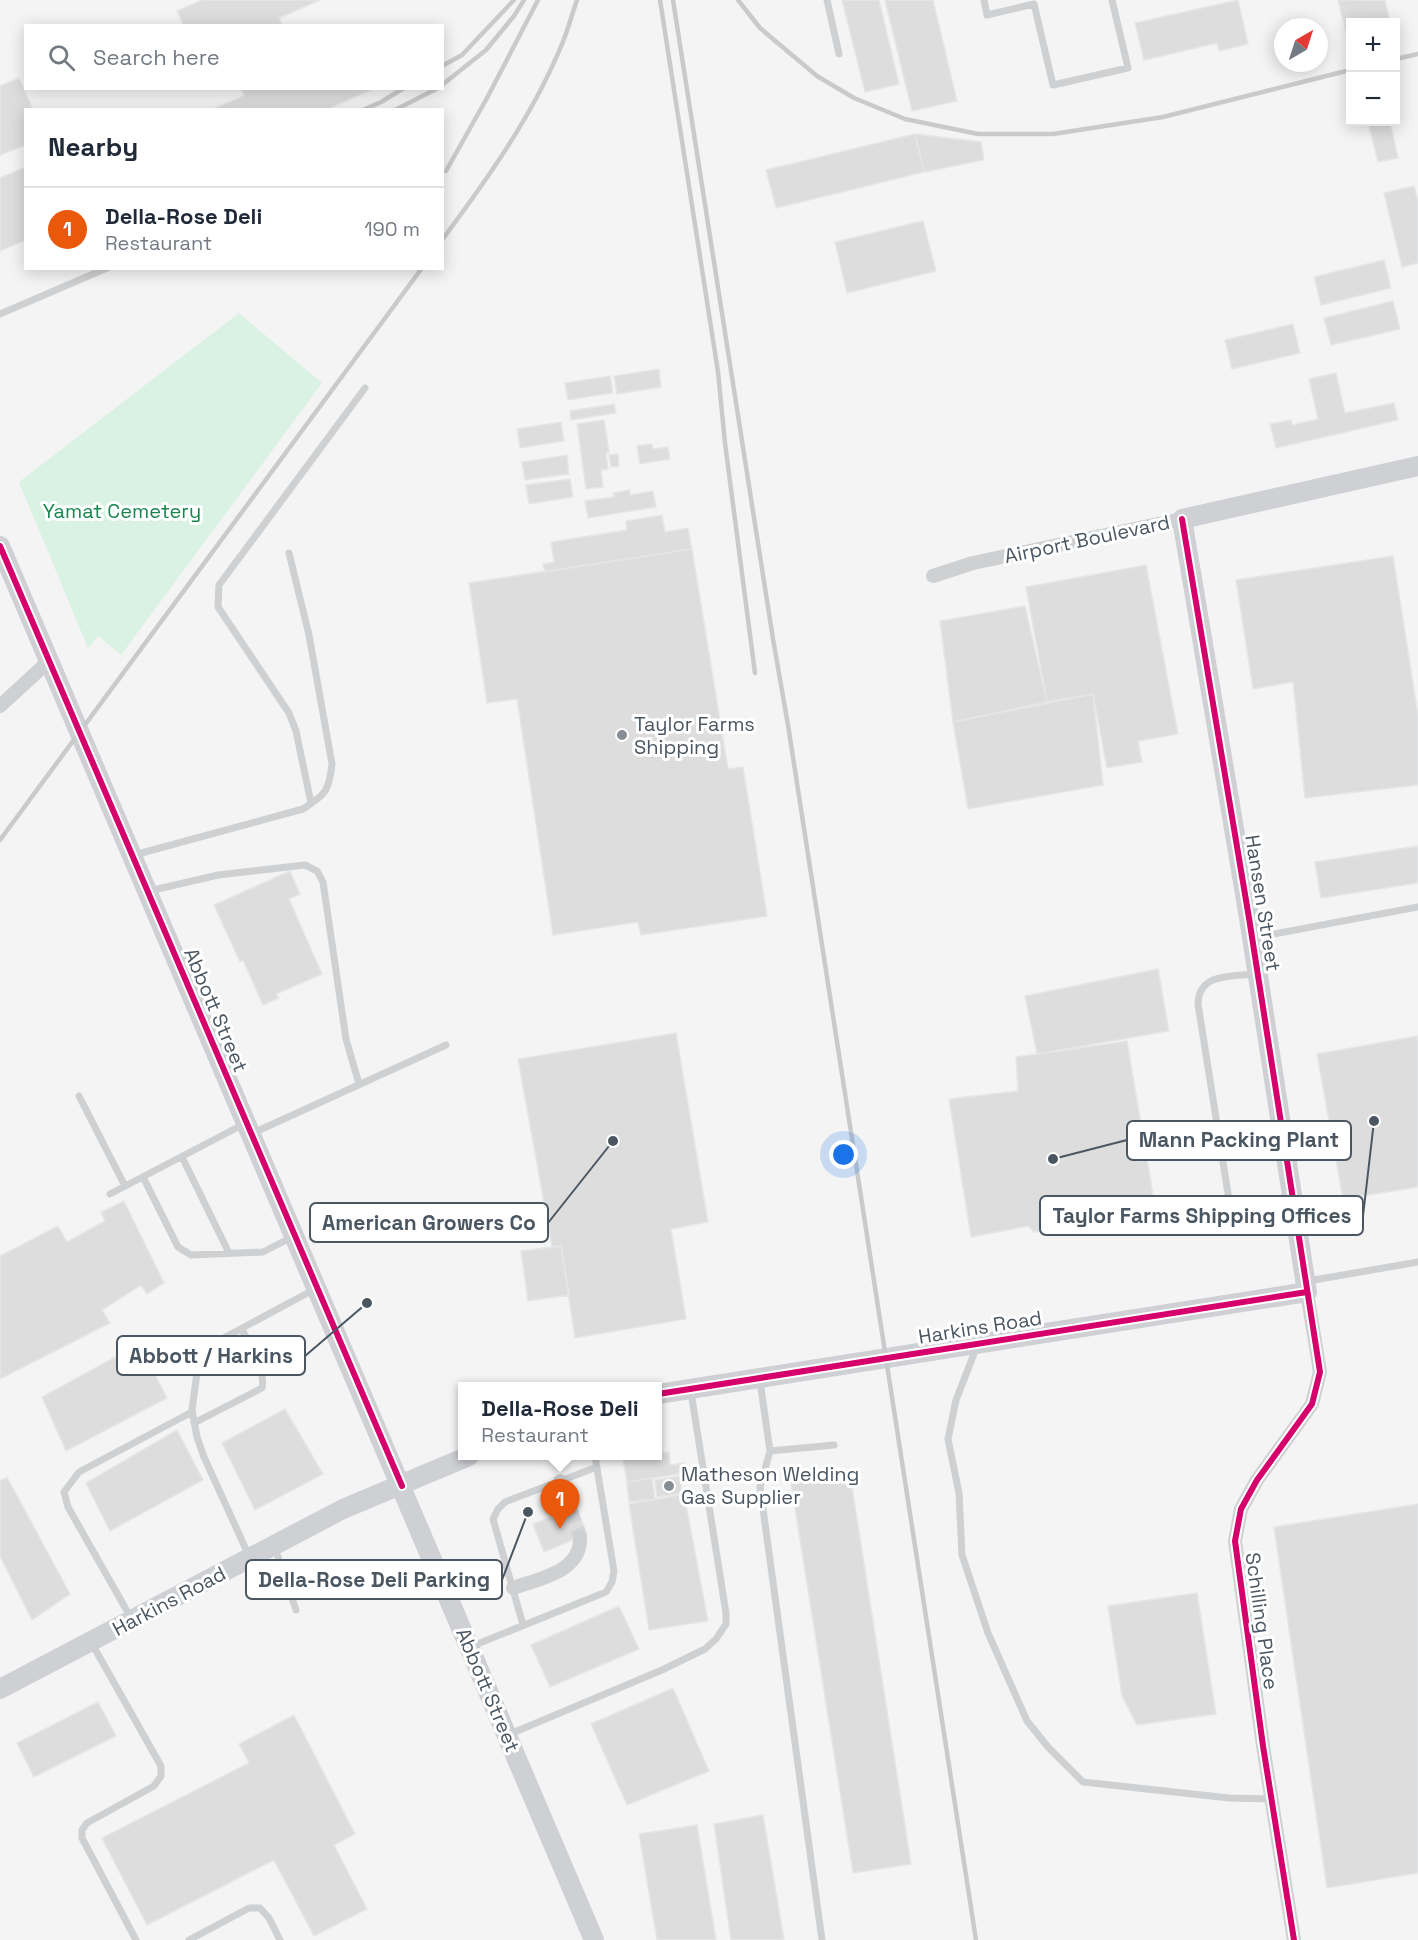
<!DOCTYPE html>
<html lang="en">
<head>
<meta charset="utf-8">
<style>
	body { margin:0; font-family:"Space Grotesk",sans-serif; background:#f2f2f3; color:#1f2937 }
	.controls { position:absolute; right:18px; top:18px; display:grid; overflow:hidden; border-radius:0px; box-shadow:0 3px 15px #0003 }
	.controls button { width:54px; height:54px; display:grid; place-items:center; padding:0; border:0; border-bottom:2px solid #e0e1e3; background:#fff; color:#1f2937; font:30px sans-serif }
	.compass { position:absolute; left:1274px; top:18px; width:54px; height:54px; border-radius:50%; background:#fff; box-shadow:0 3px 15px #0003; rotate:39deg }
	.you { position:absolute; left:844px; top:1155px; width:21px; height:21px; margin:-15px; border:4px solid #fff; border-radius:50%; background:#1a73e8; box-shadow:0 0 0 9px #1a73e833 }
	.badge { display:grid; place-items:center; width:39px; height:39px; border-radius:50%; background:#ea580c; color:#fff; font-size:20px; font-weight:700 }
	.pin { position:absolute; translate:-50% -50px; filter:drop-shadow(0 2px 3px #0008) }
	.pin::after { content:''; position:absolute; top:32px; width:21px; height:18px; background:inherit; clip-path:polygon(0 0,100% 0,50% 100%) }
	.popup { position:absolute; left:458px; top:1382px; width:204px; height:78px; box-sizing:border-box; display:grid; place-content:center; border-radius:0px; background:#fff; filter:drop-shadow(0 2px 4px #0005); font-size:20px; white-space:nowrap; color:#747a83 }
	.popup b { font-size:22px; color:#1f2937 }
	.popup::after { content:''; position:absolute; left:50%; top:100%; margin-left:-12px; border:12px solid transparent; border-top-color:#fff }
	.list { margin:0; padding:0; list-style:none }
	h2 { display:flex; justify-content:space-between; align-items:center; height:78px; margin:0; padding:0 24px; font-size:26px }
	h2 small { font-size:20px; font-weight:400; color:#747a83 }
	.list li { display:grid; grid-template-columns:39px 1fr auto; gap:18px; align-items:center; box-sizing:border-box; height:84px; padding:0 24px; border-top:2px solid #e0e1e3 }
	.list b { display:block; font-size:22px; white-space:nowrap }
	.list p { margin:0; font-size:20px; white-space:nowrap; color:#747a83 }
	.list em { font-size:20px; font-style:normal; color:#747a83 }
	.icon { flex:none; width:33px; height:33px; fill:none; stroke:currentColor; stroke-width:2; stroke-linecap:round; stroke-linejoin:round }
	.map { position:relative; flex:none; width:1418px; height:1940px; overflow:hidden }
	.search { position:absolute; background:#fff; box-shadow:0 3px 15px #0003; left:24px; top:24px; width:420px; height:66px; display:flex; align-items:center; gap:15px; box-sizing:border-box; padding:0 21px; border-radius:0px; color:#747a83; font-size:22px }
	.panel { position:absolute; background:#fff; box-shadow:0 3px 15px #0003; left:24px; top:108px; width:420px; height:162px; border-radius:0px }
	.map>svg:first-child { display:block }
	.green { fill:#d9f2e3 }
	.building { fill:#ddddde; stroke:#e5e6e7; stroke-width:1.5 }
	.lines { fill:none; stroke-linecap:round; stroke-linejoin:round }
	.street-tunnel { stroke:#d2d4d7; stroke-width:14; stroke-dasharray:14 7; stroke-linecap:butt }
	.lane { stroke:#ced0d2; stroke-width:7 }
	.street { stroke:#ced0d2; stroke-width:14 }
	.secondary { stroke:#ced0d4; stroke-width:20 }
	.rail { stroke:#c9cacc; stroke-width:4.5 }
	.cycleway-casing { stroke:#fff; stroke-width:10 }
	.cycleway { stroke:#d6006c; stroke-width:6 }
	.poi-dot { fill:#868d94; stroke:#fff; stroke-width:2 }
	.labels { text-anchor:middle; stroke-width:6; stroke-linejoin:round; paint-order:stroke }
	.park-label { font-size:20px; fill:#17864f; stroke:#fff }
	.street-label { font-size:20px; fill:#4a5661; stroke:#fff }
	.poi-label { font-size:20px; fill:#4a5661; stroke:#fff; text-anchor:start }
	.leader { fill:none; stroke:#4a5661; stroke-width:2 }
	.callout-dot { fill:#4a5661; stroke:#fff; stroke-width:2 }
	.callout { fill:#fff; stroke:#4a5661; stroke-width:2 }
	.callout-label { font-size:21px; text-anchor:middle; font-weight:bold; fill:#4a5661 }
</style>
</head>
<body>
<div class="map">
<svg width="1418" height="1940" viewBox="0 0 1418 1940">
	<rect width="100%" height="100%" fill="#f4f4f4"/>
	<!-- green -->
	<path class="green" d="M239,313L322,383L121,655L98,636L88,648L19,482Z"/>
	<!-- building -->
	<path class="building" d="M202,0H320L279,18L282,25L280,26H184L177,11Z
		M842,0H879L899,84L865,92Z
		M885,0H933L957,101L912,111Z
		M1238,0L1248,44L1219,51L1217,43L1144,60L1135,23Z
		M1338,0H1385L1390,22H1350V40H1348Z
		M19,78L33,110H26V145L0,155V86Z
		M241,88H375L326,110H211L244,96Z
		M1368,122H1390L1398,158L1378,162Z
		M915,134L924,172L776,208L766,170Z
		M915,134L981,142L984,160L924,172Z
		M26,167V240L0,251V178Z
		M1414,186L1418,201V263L1402,267L1384,193Z
		M923,221L936,271L847,293L835,242Z
		M1384,260L1391,288L1321,305L1314,277Z
		M1393,301L1400,329L1331,345L1324,318Z
		M1293,324L1300,353L1232,369L1225,340Z
		M659,369L661,387L617,394L614,376Z
		M1336,373L1345,413L1394,403L1398,420L1276,448L1270,424L1291,420L1292,425L1318,419L1309,379Z
		M610,376L613,393L568,400L565,383Z
		M614,404L616,413L571,420L570,411Z
		M604,420L609,452L606,453L608,469L601,470L603,487L586,489L577,424Z
		M561,422L564,441L520,448L517,429Z
		M652,444L653,449L668,447L670,459L640,464L637,446Z
		M618,454L619,466L611,467L609,455Z
		M567,455L569,474L525,480L522,462Z
		M570,479L573,497L529,504L526,485Z
		M630,490V495L653,491L656,507L588,518L585,501L614,497L613,493Z
		M662,515L665,532L688,528L692,549L545,572L543,564L554,562L551,542L627,530L626,521Z
		M692,549L728,769L743,767L767,916L641,935L638,922L553,935L517,699L487,703L469,583Z
		M1393,556L1418,715V785L1305,798L1293,682L1253,689L1236,580Z
		M1146,565L1178,734L1138,741L1142,762L1107,768L1093,694L1047,702L1026,587Z
		M1025,606L1047,702L953,722L940,621Z
		M1093,694L1103,785L968,809L953,722Z
		M1418,846V883L1321,898L1315,862Z
		M290,871L300,894L289,899L322,974L276,994L279,998L263,1005L243,960L240,962L214,905Z
		M1158,969L1169,1031L1037,1054L1025,996Z
		M676,1033L708,1222L671,1229L686,1319L575,1338L561,1246L552,1247L518,1059Z
		M1418,1036V1187L1343,1199L1317,1054Z
		M1127,1041L1157,1218L1034,1232L1028,1226L971,1237L949,1099L1018,1091L1016,1057Z
		M124,1201L164,1283L147,1294L141,1285L102,1310L110,1323L0,1379V1256L58,1226L67,1242L105,1221L101,1212Z
		M561,1246L569,1295L528,1301L521,1251Z
		M139,1344L167,1398L66,1451L42,1397Z
		M285,1409L323,1474L255,1510L222,1443Z
		M177,1430L203,1480L110,1531L86,1483Z
		M669,1452L670,1465L684,1463L685,1473L627,1482L623,1459L658,1456V1454Z
		M850,1474L911,1864L853,1873L791,1483Z
		M680,1476L682,1493L657,1497L655,1480Z
		M7,1477L70,1594L32,1620L0,1556V1481Z
		M652,1478L655,1499L629,1502L627,1482Z
		M684,1494L708,1621L649,1630L629,1504Z
		M1418,1504V1873L1327,1888L1274,1527Z
		M576,1507L587,1534L544,1552L533,1524Z
		M1197,1593L1216,1714L1137,1725L1122,1696L1108,1606Z
		M619,1606L639,1649L550,1687L531,1645Z
		M673,1688L709,1771L627,1805L591,1724Z
		M98,1702L116,1736L34,1777L17,1743Z
		M294,1715L355,1834L334,1845L367,1909L314,1936L274,1860L147,1925L102,1838L249,1763L239,1744Z
		M763,1815L784,1940H731L714,1824Z
		M697,1825L716,1940H657L639,1834Z"/>
	<g class="lines">
		<!-- street-tunnel -->
		<path class="street-tunnel" d="M570,1509L580,1537"/>
		<!-- lane -->
		<path class="lane" d="M827,0L839,54
			M984,0L987,15L1034,4L1053,85L1128,68L1112,0
			M0,314L107,268
			M311,803L296,731L289,713L218,607L219,585L365,388
			M134,855L303,809C326,794 329,791 332,764L309,635L289,553
			M149,891L218,875L305,865L317,871L323,882L346,1039L359,1084
			M1253,938L1418,907
			M79,1096L125,1186
			M253,1133L446,1045
			M1220,1147L1280,1135
			M182,1157L229,1253
			M143,1177L178,1247L191,1255L263,1252L292,1237
			M110,1194L244,1124
			M1232,1219L1198,1004C1199,973 1230,977 1255,974
			M1308,1281L1418,1262
			M977,1346L956,1400L948,1439L959,1493L962,1555L988,1633L1027,1721L1048,1747L1083,1782L1229,1798L1271,1799
			M760,1381L770,1451L834,1445
			M194,1423L262,1388C266,1372 249,1344 242,1329
			M770,1451L760,1487L822,1940
			M275,1548L296,1610
			M249,1556L204,1457L197,1437L192,1410L198,1365L205,1348L315,1289
			M131,1618L68,1507L64,1492L79,1472L192,1412
			M523,1625L493,1519L498,1509L505,1502L597,1467
			M91,1642L161,1766V1776L154,1786L87,1823L82,1830V1838L136,1940
			M470,1647L606,1592L612,1582L614,1571L595,1456
			M510,1734L662,1670L705,1649L716,1639L726,1624V1613L691,1392
			M189,1940L249,1908H260L269,1918L280,1940"/>
		<!-- street -->
		<path class="street" d="M933,576L973,563L1182,519
			M0,706L48,662
			M560,1481L570,1509
			M513,1588C538,1579 582,1572 580,1537
			M1294,1940L1263,1746L1235,1541L1241,1509L1257,1480L1312,1404L1320,1372L1307,1292"/>
		<!-- secondary -->
		<path class="secondary" d="M0,546L594,1940
			M658,1394L1307,1292L1249,918L1182,519L1418,466
			M0,1689L343,1509L469,1456"/>
		<!-- rail -->
		<path class="rail" d="M660,0L718,372L725,443L755,673
			M673,0L773,639L788,725L976,1940
			M738,0L760,28L817,76L854,98L905,119L978,134H1053L1163,117L1350,70
			M1396,59L1418,54
			M442,66L462,55L514,0
			M442,85L486,50L514,16L524,0
			M363,110L381,102L404,88
			M395,110L438,88
			M446,171L487,98L538,0
			M442,240C488,178 533,115 562,44C568,30 572,14 577,0
			M0,840L422,268"/>
		<!-- cycleway casing -->
		<g class="cycleway-casing">
			<path id="cycleway" d="M1182,519L1249,918L1320,1372L1312,1404L1257,1480L1241,1509L1235,1541L1263,1746L1294,1940
				M0,546L402,1486
				M658,1394L1307,1292"/>
		</g>
		<!-- cycleway -->
		<use href="#cycleway" class="cycleway"/>
	</g>
	<!-- markers -->
	<g class="poi-dot">
		<circle cx="622" cy="735" r="6"/>
		<circle cx="669" cy="1486" r="6"/>
	</g>
	<g class="labels">
		<!-- park labels -->
		<g class="park-label">
			<text x="122" y="518">Yamat Cemetery</text>
		</g>
		<!-- street labels -->
		<g class="street-label">
			<text transform="translate(1087 539) rotate(-12)" y="7">Airport Boulevard</text>
			<text transform="translate(1263 903) rotate(81)" y="7">Hansen Street</text>
			<text transform="translate(216 1010) rotate(67)" y="7">Abbott Street</text>
			<text transform="translate(980 1327) rotate(-9)" y="7">Harkins Road</text>
			<text transform="translate(169 1601) rotate(-28)" y="7">Harkins Road</text>
			<text transform="translate(1262 1621) rotate(82)" y="7">Schilling Place</text>
			<text transform="translate(488 1690) rotate(67)" y="7">Abbott Street</text>
		</g>
		<!-- poi labels -->
		<g class="poi-label">
			<text x="634" y="731">Taylor Farms<tspan x="634" dy="23">Shipping</tspan></text>
			<text x="681" y="1481">Matheson Welding<tspan x="681" dy="23">Gas Supplier</tspan></text>
		</g>
	</g>
	<!-- callouts -->
	<path class="leader" d="M1053 1159L1127 1140M1374 1121L1363 1216M613 1141L548 1223M367 1303L305 1356M528 1512L502 1580"/>
	<g class="callout-dot">
		<circle cx="1053" cy="1159" r="6"/>
		<circle cx="1374" cy="1121" r="6"/>
		<circle cx="613" cy="1141" r="6"/>
		<circle cx="367" cy="1303" r="6"/>
		<circle cx="528" cy="1512" r="6"/>
	</g>
	<g class="callout">
		<rect x="1127" y="1121" width="224" height="39" rx="6"/>
		<rect x="1040" y="1196" width="323" height="39" rx="6"/>
		<rect x="310" y="1203" width="238" height="39" rx="6"/>
		<rect x="117" y="1336" width="188" height="39" rx="6"/>
		<rect x="246" y="1560" width="256" height="39" rx="6"/>
	</g>
	<g class="callout-label">
		<text x="1239" y="1147">Mann Packing Plant</text>
		<text x="1202" y="1223">Taylor Farms Shipping Offices</text>
		<text x="429" y="1230">American Growers Co</text>
		<text x="211" y="1363">Abbott / Harkins</text>
		<text x="374" y="1587">Della-Rose Deli Parking</text>
	</g>
</svg>
<div class="controls">
<button>+</button>
<button>−</button>
</div>
<svg class="compass" viewBox="-18 -18 36 36"><path d="M0-13l5 13h-10z" fill="#e53935"/><path d="M0 13l5-13h-10z" fill="#747a83"/></svg>
<div class="you"></div>
<div class="pin badge" style="left:560px;top:1529px">1</div>
<div class="popup"><b>Della-Rose Deli</b>Restaurant</div>
<div class="search"><svg class="icon" aria-label="search" viewBox="0 0 24 24"><circle cx="10" cy="10" r="6"/><path d="M15 15l6 6"/></svg>Search here</div>
<section class="panel">
<h2>Nearby<small></small></h2>
<ul class="list">
<li><span class="badge">1</span><div><b>Della-Rose Deli</b><p>Restaurant</p></div><em>190 m</em></li>
</ul>
</section>
</div>
</body>
</html>
